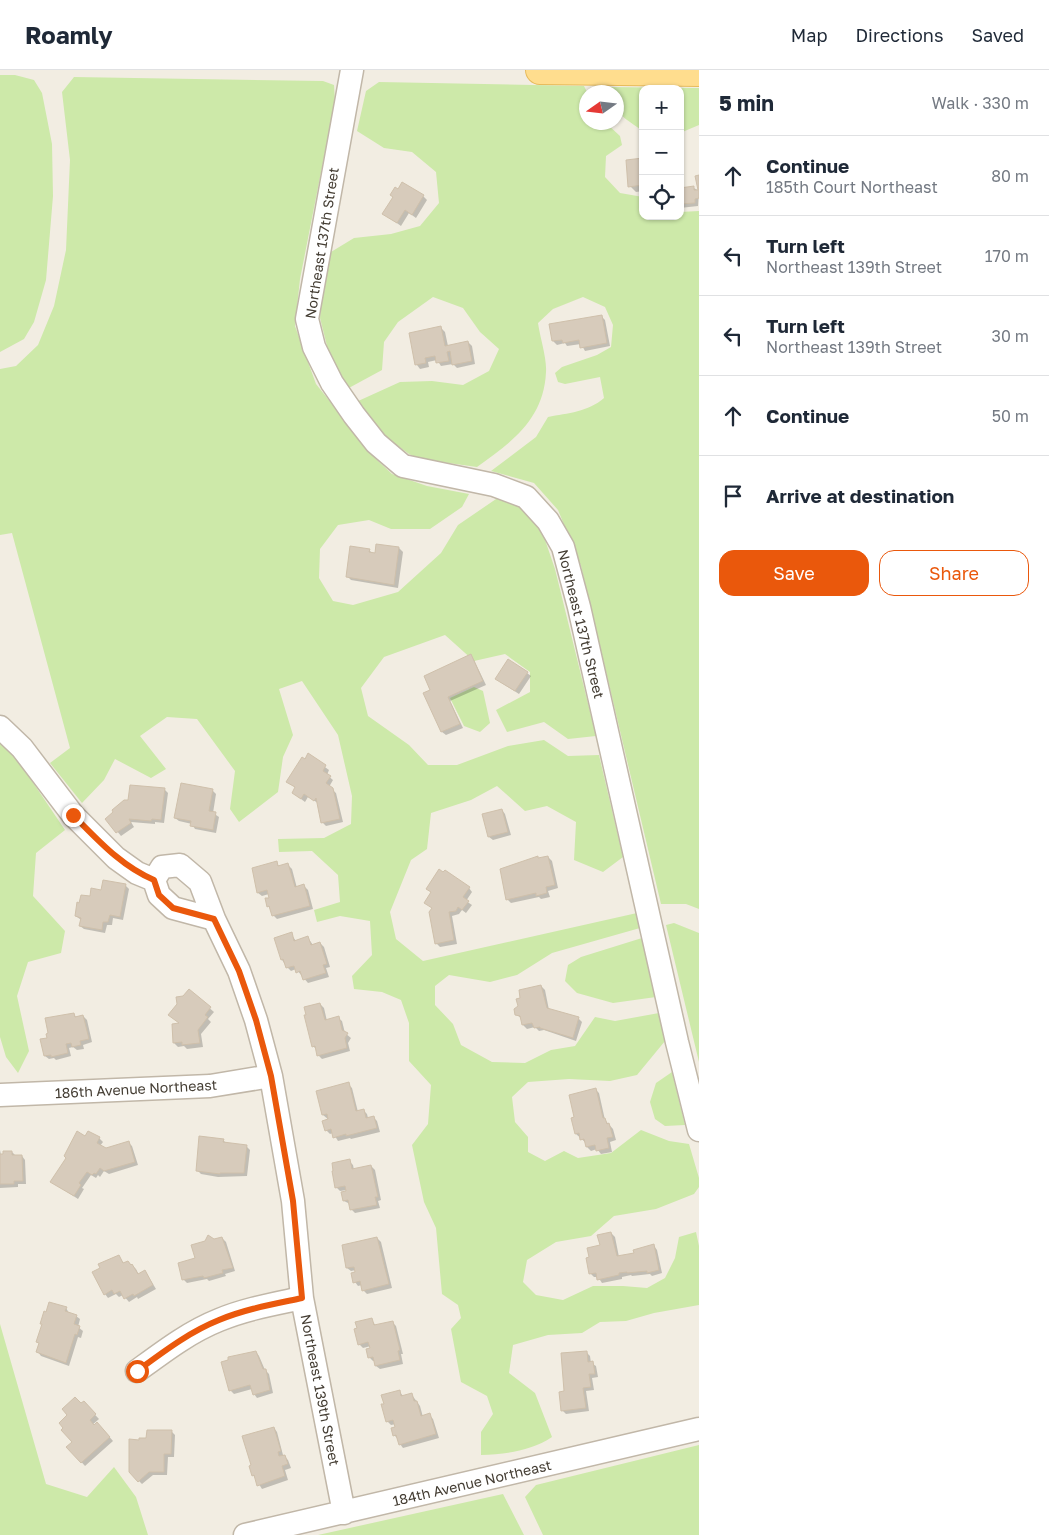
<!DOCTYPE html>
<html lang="en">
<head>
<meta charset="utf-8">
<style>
	body { margin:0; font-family:"Golos Text",sans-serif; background:#f6f6f7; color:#1f2937 }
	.controls { position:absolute; right:15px; top:15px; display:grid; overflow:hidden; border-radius:10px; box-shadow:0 1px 4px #0004 }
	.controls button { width:45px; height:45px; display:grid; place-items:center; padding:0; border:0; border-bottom:1px solid #e0e1e3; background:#fff; color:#1f2937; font:25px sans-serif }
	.compass { position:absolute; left:579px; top:15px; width:45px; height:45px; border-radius:50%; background:#fff; box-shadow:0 1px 4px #0004; rotate:256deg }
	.stop { position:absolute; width:15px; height:15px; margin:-11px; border:4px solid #ea580c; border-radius:50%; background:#fff }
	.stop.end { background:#ea580c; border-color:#fff; box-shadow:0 1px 5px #0008 }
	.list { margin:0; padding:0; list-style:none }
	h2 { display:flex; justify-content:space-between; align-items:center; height:65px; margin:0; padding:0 20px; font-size:21px }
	h2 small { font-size:16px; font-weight:400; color:#747a83 }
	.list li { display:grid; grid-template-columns:32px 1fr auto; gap:15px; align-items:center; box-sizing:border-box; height:80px; padding:0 20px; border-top:1px solid #e0e1e3 }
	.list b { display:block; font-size:19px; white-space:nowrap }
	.list p { margin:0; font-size:16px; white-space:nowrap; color:#747a83 }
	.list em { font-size:16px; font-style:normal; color:#747a83 }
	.actions { display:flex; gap:10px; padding:15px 20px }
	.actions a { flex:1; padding:11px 0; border:1px solid #ea580c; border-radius:15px; text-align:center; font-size:18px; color:#ea580c }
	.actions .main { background:#ea580c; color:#fff }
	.icon { flex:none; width:28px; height:28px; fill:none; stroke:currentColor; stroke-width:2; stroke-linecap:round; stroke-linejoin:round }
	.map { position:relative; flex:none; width:699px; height:1465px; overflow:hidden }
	header { display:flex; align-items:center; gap:30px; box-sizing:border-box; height:70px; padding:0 25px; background:#fff; border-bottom:1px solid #e0e1e3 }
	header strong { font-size:24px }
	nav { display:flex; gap:28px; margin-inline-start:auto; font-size:18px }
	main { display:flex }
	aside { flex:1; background:#fff }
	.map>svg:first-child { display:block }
	.green { fill:#cde9a9 }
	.shadow { fill:#0003 }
	.building { fill:#d7cbbb; stroke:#cfc0ab }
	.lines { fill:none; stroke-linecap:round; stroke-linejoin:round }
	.minor-casing { stroke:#c1b7a8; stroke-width:25 }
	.major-casing { stroke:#e7bb5b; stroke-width:30 }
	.minor { stroke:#fff; stroke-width:22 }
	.major { stroke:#ffdd8e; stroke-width:28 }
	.route { stroke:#ea580c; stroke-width:6 }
	.labels { text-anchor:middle; stroke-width:5; stroke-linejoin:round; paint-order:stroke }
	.street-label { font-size:14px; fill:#443d33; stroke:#fff }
</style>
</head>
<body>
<header>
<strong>Roamly</strong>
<nav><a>Map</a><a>Directions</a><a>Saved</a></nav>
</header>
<main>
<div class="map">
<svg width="699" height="1465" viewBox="0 0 699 1465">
	<rect width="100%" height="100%" fill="#f2ede2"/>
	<!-- green -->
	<path class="green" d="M0,5H15L34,10L42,23L52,74L53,126L46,210L34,252L24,269L0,282Z
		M74,7L323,11L334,15L335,31L300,209L295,256L316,314L376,389L392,404L427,416L469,424L462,437L430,459H391L369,450L338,455L320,479L319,508L333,531L353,535L398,522L441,483L458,455L499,427L524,439L543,464L555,499L596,666L568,669L544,652L507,662L496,640L530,622V602L505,584L474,591L445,565L384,587L361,618L368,646L409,675L428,695H457L508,676L544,670L568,686L599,685L623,787L603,802L574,790L576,752L547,736L525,741L497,716L471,730L431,743L427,779L411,790L390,842L396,869L423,891L637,843L640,858L552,883L517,905L490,912L449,905L435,916V935L453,954L461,975L492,992L525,993L551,980L575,976L595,947L615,951L659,943L665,971L637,1005L610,1011L569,1009L528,1012L512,1027L515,1052L528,1067V1082L545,1091L564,1081L578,1088L611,1083L641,1060L669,1071L689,1074L699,1108V1117L694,1124L656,1139L614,1146L591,1166L556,1172L527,1190L523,1212L536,1225L563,1230L593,1216H623L647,1218L665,1208L675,1188L679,1167L696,1162L699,1176V1235L654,1243L626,1251L600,1252L582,1263L548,1265L513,1275L509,1303L535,1323L552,1367C531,1381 506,1384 481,1385V1362L493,1344L487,1326L461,1312L451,1259L461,1248L458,1235L442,1224L436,1158L424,1132L412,1075L428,1054L431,1015L409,991V953L401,930L382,922L354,919L352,906L372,885L370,851L340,846L317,852L314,840L340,832L338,805L312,781L279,782L278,769L324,768L351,754L352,726L338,665L302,611L279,619L293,665L283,687L278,722L239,752L230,739L235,701L197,649L167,647L140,666L166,699L151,708L115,689L104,710L82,733L50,693L70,678L12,463L0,465V299L16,296L38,275L54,236L66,180L70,90L62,22Z
		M379,12L584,16L587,22L586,52L606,53L620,66L622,75L606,86L605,107L620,123L643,127V146H680V142L699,141V839L686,834H661L581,496L558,440L534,413L491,401L536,367L548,347C568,343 588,342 604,328L600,307L565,314L558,312L555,303L562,297L597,285L611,277L613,255L605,237L583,227L553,239L538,253C540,267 547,289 546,302C544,349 512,372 477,397L420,389L409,384L383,365L356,332L400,312L432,311L463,315L489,301L499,279L480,262L463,238L433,227L398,252L384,272L382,300L347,319L331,292L320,248L322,221L331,182L354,168L391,164L420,156L439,133L436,102L412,82L384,78L357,61L366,21Z
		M609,17L699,18V55L680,63V19H643V60L640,59C622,46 616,46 616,22H609Z
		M474,617L483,621L490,653L480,662L464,656L450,628Z
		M0,670L7,674L65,760L36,783L33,826L65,861L61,883L28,892L17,926L29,981L18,1003L6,987L0,967Z
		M674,853L699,863V992L666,855Z
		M642,868L656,927L613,933L577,923L565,911L568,895L581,887Z
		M672,1002L685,1055L665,1056L655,1049L650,1032L656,1013Z
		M0,1254L46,1414L87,1427L114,1397L136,1427L148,1465H0Z
		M699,1375V1465H543L525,1427L536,1415Z
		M503,1424L524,1465H318Z"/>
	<!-- shadow -->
	<path class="shadow" d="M643,90V121L636,122L630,116Z
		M680,114L681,119L694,118L699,121L698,136L680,138Z
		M423,126L427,130L416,148L409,143L401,156L384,144Z
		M601,246L605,250L610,276L585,281L581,274L567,276L565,273L557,275L553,271Z
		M441,258L445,262L448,276L468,272L472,276L475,294L457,298L453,294L441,296L437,290L428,292L429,297L420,299L417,295L411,264Z
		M399,478L403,482L398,518L351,510L347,506L369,480L373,484Z
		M471,586L474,590L486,615L450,631L463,658L446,665L442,662L432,620Z
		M527,603L531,606L519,624L500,612Z
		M308,685L329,700L327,705L333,710L329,717L336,723L343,752L326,756L322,752L318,733L308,727L305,732L297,726L296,718L288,712Z
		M164,719L168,723L164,753L155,752V754L131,752L134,757L121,766L107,749Z
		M212,720L216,724L213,743L219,747L216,763L195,759L192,754L179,751L175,748Z
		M502,740L505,744L511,765L493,770L489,767Z
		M548,787L552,791L558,818L548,821L550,827L541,829L539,827L511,833L507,829Z
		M276,793L280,797L288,795L292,799L297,818L304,816L308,820L313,839L277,849L273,845L272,840L268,836L270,828L269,824L262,826L258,823L253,799Z
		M125,815L129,819L123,850L113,848L112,855H107L105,863L84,859L80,856L81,850L76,846L91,828Z
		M469,818L472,822L466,831L472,835L466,843L462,840L459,844L452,846L457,874L440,877L436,873L433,838L429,836Z
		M291,864L296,871L308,868L313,875L320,873L324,877L330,897L326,898L329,907L308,913L296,899L291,901L287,897L282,890Z
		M541,916L545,920L549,940L578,948L582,952L576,971L544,960L539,961L535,957L527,959L523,955L522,949L516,944Z
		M189,920L214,942L208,949L211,952L201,964L203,977L187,979L184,976L178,977L174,973L181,954L183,927Z
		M320,934L324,938L327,951L338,948L342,951L345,963L351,968L348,973L350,981L322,989L318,985L317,980L313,976Z
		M74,945L77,948L83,946L87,950L92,972L83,975L84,979L77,980L73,977L69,978L71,986L56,990L54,988L49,989L45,986L48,969Z
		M348,1014L352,1018L358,1042L363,1040L367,1044L368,1048L373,1047L377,1051L380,1062L351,1069L350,1068L338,1071L333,1063L330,1064L326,1060L329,1050L323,1045L317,1022Z
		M596,1020L599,1023L605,1050L613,1059L616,1070L610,1072L612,1082L601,1084L597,1079L591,1081L587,1077L586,1073L576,1064V1048Z
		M86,1067L99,1068L103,1072L100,1076L106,1079L129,1073L132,1076L138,1095L109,1104L104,1101L100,1107L98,1105L96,1108L91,1105L82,1118L84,1119L78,1129L52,1112Z
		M223,1070L227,1074L246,1076L250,1080L247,1106L218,1107L201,1104L197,1100Z
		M0,1080L1,1085L12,1082L16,1086H22L25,1090L26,1114H18V1117L0,1118Z
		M349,1091L353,1095L354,1100L371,1096L375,1100L381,1130L378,1131L380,1138L355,1143L351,1139L350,1134L344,1131L347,1120L340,1121L336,1117Z
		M611,1163L615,1167L619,1187L635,1184L654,1176L657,1180L662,1203L652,1206L650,1204L632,1206L631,1205L622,1207V1209L602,1213L598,1207H594L591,1204L601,1176Z
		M222,1168L226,1172L235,1201L225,1204L226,1206L209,1211L207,1209L187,1213L183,1209L196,1189L214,1170Z
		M377,1168L381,1172L392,1218L367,1224L363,1220L362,1215L358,1216L355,1212L356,1200L351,1201L347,1198Z
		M119,1186L124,1194L128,1192L136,1199L139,1205L145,1201L156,1219L138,1229L137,1227L129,1232L123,1225L119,1227L116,1224L108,1228L105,1224Z
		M66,1238L69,1243L76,1246L80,1249L78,1257L83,1261L81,1268L78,1267L69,1296L41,1286L38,1282L47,1243Z
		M371,1249L376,1256L392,1252L396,1256L403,1284H401L403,1294L380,1299L376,1296L375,1291H373L370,1288L371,1276L363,1278L359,1274Z
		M256,1282L259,1286L265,1300L269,1304L273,1323L257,1328L254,1324L252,1319L234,1324L230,1320Z
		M586,1282L590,1286L591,1293L596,1296L598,1307L592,1308L594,1320L586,1321L589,1341L566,1344L562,1340L565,1322Z
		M399,1321L404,1327L412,1325L420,1336L423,1347L429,1345L433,1349L439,1368L403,1378L400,1374L398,1369L394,1365L397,1358L396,1354L391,1355L387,1351L385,1335Z
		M84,1333L99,1349L91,1356L101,1357L113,1371L85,1396L68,1377L74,1372L81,1335Z
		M274,1358L277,1362L283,1385L288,1390L291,1398L285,1400L288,1410L262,1419L253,1405Z
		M171,1361L175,1365L174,1387H168L167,1405H153L142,1414L139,1411L147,1369Z"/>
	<!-- building -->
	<path class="building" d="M643,88V115L628,117L626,90Z
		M699,105V128L695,129V133L680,134V118L694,116V120H698L695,106Z
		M402,112L424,125L412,145L405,140L397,153L382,144L393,127L390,125L395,117L398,119Z
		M602,245L607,273L580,278L579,270L563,273L562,270L552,271L549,254Z
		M441,256L445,276L468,271L472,291L452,295L450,281L447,282L449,291L436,293L435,286L425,288L426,293L415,295L409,263Z
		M376,474L399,477L394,515L346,507L350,476L370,479L369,482L375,483Z
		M471,584L483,611L448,627L460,654L441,662L423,623L430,620L424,606Z
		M508,589L528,602L515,621L495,609Z
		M308,683L326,695L323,701L331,706L326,713L333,718L340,749L321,753L316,728L314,731L304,724L301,729L292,723L295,717L286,712L302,687L305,689Z
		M181,713L213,719L209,741L216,742L213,760L190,756L191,751L174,748Z
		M130,715L165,718L161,750L152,749L151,751L129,749L131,753L116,763L105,749L113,742L112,740L124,730H128Z
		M502,739L508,762L488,767L482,744Z
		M538,786V788L548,786L555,815L546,817L547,823L536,826V823L506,830L500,799Z
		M277,791L278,796L288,793L295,817L304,814L310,836L272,846L269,836L267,837L265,828H269L267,820L257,823L252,798Z
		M439,799L443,802L445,800L470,817L463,827L469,831L462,840L458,837L456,841L449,842L454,870L435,874L429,842L432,838L424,833L431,822L426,819Z
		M103,810L126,814L120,847L110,845L108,852H103L102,860L79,856L81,848L75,846L77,832L79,833L81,825L90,826L91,818L101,820Z
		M292,862L294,871L308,866L311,875L320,872L327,894L323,895L326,903L303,910L300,901L296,903L294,896L286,898L283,889L281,890L274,868Z
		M541,915L547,938L579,947L573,968L540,958V957L534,958L532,953L522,955L520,946L515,945L514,939L518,936L516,929L520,928L519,920Z
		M189,919L211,937L205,945L208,947L198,960L200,973L182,975V972L173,973L172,954L179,953L168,945L177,934L176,927L183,926Z
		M320,933L325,950L339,946L342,960L348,963L345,968L347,978L317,986L315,976L312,977L304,945H306L304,937Z
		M74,943L75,947L83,945L89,969L80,971L81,975L72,977L71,973L66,974L68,983L51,987V985L44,986L40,969L47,968L46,964L48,963L45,948Z
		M349,1012L356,1041L364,1039L366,1048L374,1046L377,1058L346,1066V1064L333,1068L331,1059L325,1061L322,1051L328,1049L327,1044L322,1045L316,1021Z
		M596,1018L603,1048H605L607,1054L609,1053L613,1067L607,1068L609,1078L596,1081L595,1075L586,1077L584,1069L580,1070L579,1063L575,1064L571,1048L574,1047L569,1025Z
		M77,1061L85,1066L88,1061L100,1067L97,1073L106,1078L129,1071L135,1092L104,1101L100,1098L96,1104L94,1103L92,1105L87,1102L79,1113L81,1115L74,1126L50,1112L66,1088L64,1086Z
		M199,1066L224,1069L223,1072L247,1075L244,1103H220V1104L196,1101Z
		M3,1081H12V1085H22L23,1111H14V1114H0V1084H3Z
		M350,1089L352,1099L371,1095L378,1127H375L377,1135L350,1140L348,1130L343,1131L341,1122L346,1121L345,1116L335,1118L332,1101H333L332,1093Z
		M611,1162L617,1186L634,1183L633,1180L654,1174L659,1200L647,1203V1201L627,1203V1202L619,1203V1205L597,1210L596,1203L589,1204L586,1188L589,1187L587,1178L600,1175L597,1165Z
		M208,1165L214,1169L222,1167L233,1198L222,1200L223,1203L204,1208L203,1206L182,1210L178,1193L195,1188L191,1175L205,1171Z
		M377,1167L389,1214L362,1221L360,1211L353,1213L351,1203L355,1202L354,1197L346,1198L342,1175Z
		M119,1185L123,1193L128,1191L131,1195L132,1194L138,1204L145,1200L153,1215L134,1226L133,1224L124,1229L120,1221L114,1224L112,1220L104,1225L92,1202L100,1198L98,1194Z
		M49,1232L67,1237L65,1241L77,1245L74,1254L80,1256L77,1265L75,1264L66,1293L36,1282L39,1273L36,1272L42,1254H40L44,1241L46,1242Z
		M372,1248L374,1255L393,1251L400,1280L398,1281L400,1290L375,1296L373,1287L368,1288L366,1279L370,1278L368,1272L358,1275L354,1259L357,1258L355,1252Z
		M256,1281L263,1299H266L270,1320L253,1325L250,1315L229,1321L221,1292L228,1290V1287Z
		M587,1281L588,1292L593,1291L595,1304H589L591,1317L583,1318L586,1338L561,1341L559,1322L564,1321L561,1283Z
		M400,1320L401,1326L412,1323L414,1331H417L421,1346L430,1343L436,1364L399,1375L396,1365L393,1366L391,1358L395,1357L393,1350L386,1352L381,1334H384L381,1325Z
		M75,1327L81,1333L84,1331L96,1344L90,1350L94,1355L97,1352L110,1367L81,1393L66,1377L72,1372L61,1360L63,1358L59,1353L67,1345L62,1339Z
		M274,1357L281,1381L278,1382L279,1386L285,1385L288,1394L282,1396L285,1406L257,1416L254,1405L252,1406L249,1396L251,1395L242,1366Z
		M147,1360H172L171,1384H164V1402H149L138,1412L129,1402V1369L139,1370V1368H146Z"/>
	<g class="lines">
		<!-- minor casing -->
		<g class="minor-casing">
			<path id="minor" d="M352,0L307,249L314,277L332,313L354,345L376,373L403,396L494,415L526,427L548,451L563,477L579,537L677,972L699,1060
				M0,657L22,678L73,745L116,788L137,803L154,810
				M214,849L200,812L180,795L162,797L154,810L159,825L173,838L214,849L239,901L256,950L271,1006L293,1131L302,1228L344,1443
				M0,1025L210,1016L271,1006
				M137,1301C163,1282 189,1262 219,1250C245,1239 274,1234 302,1228
				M245,1465L699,1359"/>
		</g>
		<!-- major casing -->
		<g class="major-casing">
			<path id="major" d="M540,0L699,2"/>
		</g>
		<!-- minor -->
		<use href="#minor" class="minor"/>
		<!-- major -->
		<use href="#major" class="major"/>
	</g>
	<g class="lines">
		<!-- route -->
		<path class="route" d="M73,745C98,770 121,796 154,810L159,825L173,838L214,849L239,901L256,950L271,1006L293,1131L302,1228C274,1234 245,1239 219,1250C189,1262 163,1282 137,1301"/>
	</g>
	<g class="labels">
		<!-- street labels -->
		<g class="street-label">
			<text transform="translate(322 173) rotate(-81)" y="5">Northeast 137th Street</text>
			<text transform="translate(581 554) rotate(76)" y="5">Northeast 137th Street</text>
			<text transform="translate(136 1019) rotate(-3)" y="5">186th Avenue Northeast</text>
			<text transform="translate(320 1320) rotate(79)" y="5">Northeast 139th Street</text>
			<text transform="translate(472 1413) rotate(-13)" y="5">184th Avenue Northeast</text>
		</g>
	</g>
</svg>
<div class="controls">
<button>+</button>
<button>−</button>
<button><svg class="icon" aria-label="locate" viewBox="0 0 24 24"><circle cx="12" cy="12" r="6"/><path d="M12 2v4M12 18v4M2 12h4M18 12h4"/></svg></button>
</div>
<svg class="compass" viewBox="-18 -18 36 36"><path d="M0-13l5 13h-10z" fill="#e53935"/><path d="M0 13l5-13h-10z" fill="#747a83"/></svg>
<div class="stop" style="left:137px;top:1301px"></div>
<div class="stop end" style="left:73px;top:745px"></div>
</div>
<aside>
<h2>5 min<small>Walk · 330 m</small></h2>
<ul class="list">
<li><svg class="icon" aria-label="ahead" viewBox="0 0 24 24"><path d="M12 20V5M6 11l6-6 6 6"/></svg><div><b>Continue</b><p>185th Court Northeast</p></div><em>80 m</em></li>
<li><svg class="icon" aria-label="left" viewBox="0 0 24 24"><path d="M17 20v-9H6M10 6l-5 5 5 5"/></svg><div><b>Turn left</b><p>Northeast 139th Street</p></div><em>170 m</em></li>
<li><svg class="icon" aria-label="left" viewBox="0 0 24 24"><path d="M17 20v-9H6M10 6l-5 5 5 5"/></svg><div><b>Turn left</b><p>Northeast 139th Street</p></div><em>30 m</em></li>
<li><svg class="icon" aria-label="ahead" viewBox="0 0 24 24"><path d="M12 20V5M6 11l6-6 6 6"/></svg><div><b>Continue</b></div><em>50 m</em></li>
<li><svg class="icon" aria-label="arrive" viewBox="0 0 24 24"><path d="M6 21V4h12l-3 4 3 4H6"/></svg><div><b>Arrive at destination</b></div></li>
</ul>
<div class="actions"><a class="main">Save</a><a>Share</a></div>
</aside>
</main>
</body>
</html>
